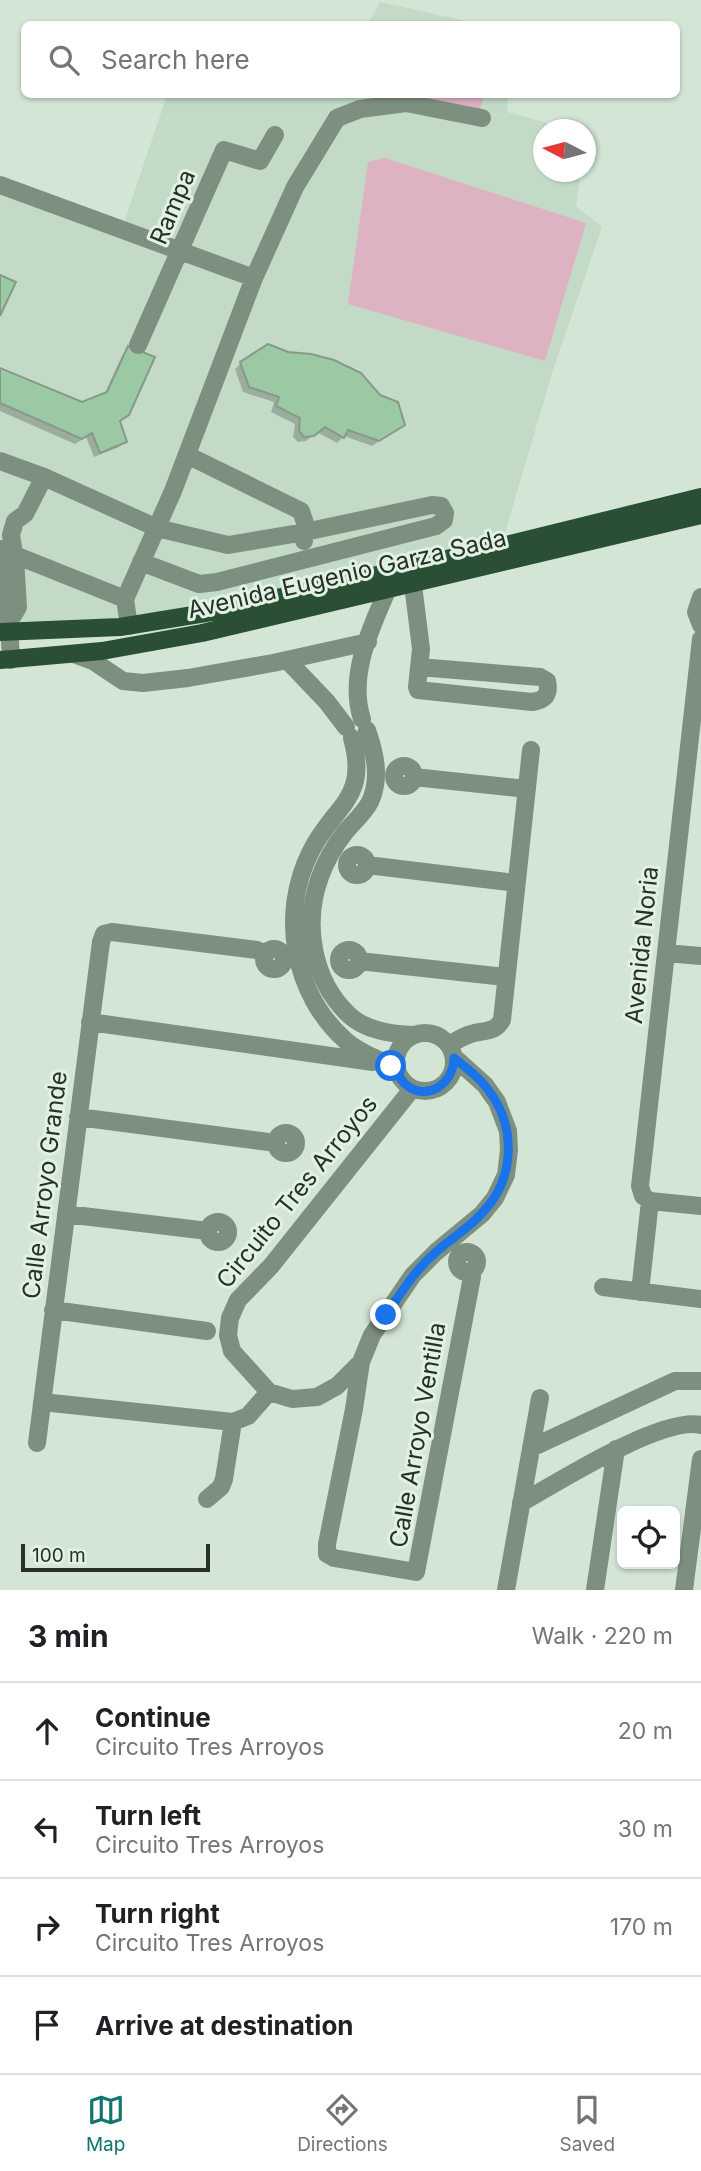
<!DOCTYPE html>
<html lang="en">
<head>
<meta charset="utf-8">
<style>
	body { margin:0; font-family:Inter,sans-serif; background:#f2f2f2; color:#202124 }
	.controls { position:absolute; right:21px; bottom:21px; display:grid; overflow:hidden; border-radius:10px; box-shadow:0 2px 5px #0004 }
	.controls button { width:63px; height:63px; display:grid; place-items:center; padding:0; border:0; border-bottom:2px solid #e0e0e0; background:#fff; color:#202124; font:35px sans-serif }
	.compass { position:absolute; left:533px; top:119px; width:63px; height:63px; border-radius:50%; background:#fff; box-shadow:0 2px 5px #0004; rotate:276deg }
	.scale { position:absolute; left:21px; bottom:18px; width:189px; box-sizing:border-box; padding-left:7px; border:4px solid #282f29; border-top:0; font-size:19px; line-height:24px; white-space:nowrap; color:#282f29; -webkit-text-stroke:5px #e0f3e3; paint-order:stroke }
	.stop { position:absolute; width:21px; height:21px; margin:-16px; border:5px solid #1a73e8; border-radius:50%; background:#fff }
	.stop.end { background:#1a73e8; border-color:#fff; box-shadow:0 2px 7px #0008 }
	.list { margin:0; padding:0; list-style:none }
	h2 { display:flex; justify-content:space-between; align-items:center; height:91px; margin:0; padding:0 28px; font-size:30px }
	h2 small { font-size:23px; font-weight:400; color:#757577 }
	.list li { display:grid; grid-template-columns:46px 1fr auto; gap:21px; align-items:center; box-sizing:border-box; height:98px; padding:0 28px; border-top:2px solid #e0e0e0 }
	.list b { display:block; font-size:26px; white-space:nowrap }
	.list p { margin:0; font-size:23px; white-space:nowrap; color:#757577 }
	.list em { font-size:23px; font-style:normal; color:#757577 }
	.icon { flex:none; width:38px; height:38px; fill:none; stroke:currentColor; stroke-width:2; stroke-linecap:round; stroke-linejoin:round }
	.map { position:relative; flex:none; width:701px; height:1590px; overflow:hidden }
	.search { position:absolute; background:#fff; box-shadow:0 2px 5px #0004; left:21px; right:21px; top:21px; height:77px; display:flex; align-items:center; gap:18px; box-sizing:border-box; padding:0 24px; border-radius:10px; color:#757577; font-size:26px }
	.sheet { height:483px; background:#fff }
	nav { display:flex; justify-content:space-around; align-items:center; box-sizing:border-box; height:98px; border-top:2px solid #e0e0e0; background:#fff; font-size:19px; color:#757577 }
	nav a { display:grid; justify-items:center; gap:4px }
	nav .on { color:#0f766e }
	.map>svg:first-child { display:block }
	.built { fill:#c2dac6 }
	.green { fill:#ddb2c2 }
	.shadow { fill:#0003 }
	.building { fill:#9ac9a4; stroke:#87998b; stroke-width:2 }
	.lines { fill:none; stroke-linecap:round; stroke-linejoin:round }
	.minor { stroke:#7d9080; stroke-width:18 }
	.major { stroke:#2b4f34; stroke-width:18 }
	.route { stroke:#1a73e8; stroke-width:9 }
	.labels { text-anchor:middle; stroke-width:6; stroke-linejoin:round; paint-order:stroke }
	.street-label { font-size:24px; fill:#282f29; stroke:#e0f3e3 }
</style>
</head>
<body>
<div class="map">
<svg width="701" height="1590" viewBox="0 0 701 1590">
	<rect width="100%" height="100%" fill="#d3e6d6"/>
	<!-- built -->
	<path class="built" d="M380,2L480,24H368Z
		M167,95H508L507,112L569,129L544,130V172H581L576,206L602,227L553,370L502,543L120,623L0,626V184L123,226Z"/>
	<!-- green -->
	<path class="green" d="M361,94L484,95L476,122Z
		M385,158L586,223L545,361L348,304L368,162Z"/>
	<!-- shadow -->
	<path class="shadow" d="M129,348L119,422L125,441L119,447L94,457L86,437L75,444L0,411V370L81,404L104,395L123,354Z
		M241,363L403,425L372,446L344,436L337,443L317,432L306,441L298,442L293,437L295,424L271,412L274,402L243,392L235,369Z"/>
	<!-- building -->
	<path class="building" d="M0,275L16,282L0,316Z
		M268,344L288,352L311,354L334,360L361,373L380,395L398,402L405,425L379,441L348,430L344,438L325,427L314,436L304,437L299,431L300,418L276,406L279,397L249,387L240,362Z
		M128,346L155,357L129,415L120,421L127,442L100,453L92,433L82,439L0,403V368L82,402L107,392Z"/>
	<g class="lines">
		<!-- minor -->
		<path class="minor" d="M0,185L254,278
			M138,345L224,150L260,161L275,135
			M187,455L301,511L305,523L304,541
			M0,461L44,477L157,528L228,545L305,532L432,505L441,506L445,513L444,520L436,526L217,582L199,584L141,562
			M2,549L3,592L4,609L9,622L11,660
			M5,551L125,599
			M413,585L421,649L417,687L418,690L532,702C545,700 550,695 547,681L540,677L419,667
			M701,597L696,612L701,625
			M9,622L18,607L15,559L11,535L15,521L25,514L44,477
			M129,626L125,599L173,491L254,278L295,187L337,118L360,109L406,103L482,118
			M701,639L640,1186L643,1196L650,1201L701,1206
			M74,654L93,661L123,681L143,683L188,678L273,663L368,642
			M287,660L327,702L346,727
			M362,719C348,676 370,630 387,591
			M367,730C375,753 381,778 370,802C364,813 354,822 346,831C335,845 326,860 320,877C303,923 312,980 349,1015C366,1031 392,1034 414,1035
			M352,738C369,799 335,804 311,851C279,914 293,994 346,1041C362,1055 380,1059 397,1069
			M394 776a10 10 0 1 1 20 0a10 10 0 1 1-20 0Z
			M414,777L527,789
			M347 865a10 10 0 1 1 20 0a10 10 0 1 1-20 0Z
			M367,865L516,883
			M264 959a10 10 0 1 1 20 0a10 10 0 1 1-20 0Z
			M339 960a10 10 0 1 1 20 0a10 10 0 1 1-20 0Z
			M666,953L701,956
			M359,961L505,977
			M90,1022L373,1062
			M396 1062a29 29 0 1 1 58 0a29 29 0 1 1-58 0Z
			M449,1045C456,1041 463,1036 471,1034C483,1030 495,1033 502,1020L531,750
			M412,1089L271,1266L238,1300L230,1318L228,1335L232,1351L269,1392L292,1399L317,1397L337,1386L361,1362L372,1335L413,1275L436,1252L482,1214L495,1198L506,1175L509,1150L508,1131L497,1102L485,1085L455,1058
			M78,1117L276,1143
			M276 1143a10 10 0 1 1 20 0a10 10 0 1 1-20 0Z
			M66,1214L208,1231
			M208 1232a10 10 0 1 1 20 0a10 10 0 1 1-20 0Z
			M457 1262a10 10 0 1 1 20 0a10 10 0 1 1-20 0Z
			M603,1287L701,1299
			M640,1292L650,1201
			M53,1310L207,1331
			M361,1362L354,1409L327,1544V1554L334,1558L416,1572L472,1277L470,1271
			M42,1402L233,1422L248,1416L269,1392
			M37,1443L101,942L104,934L112,932L257,950L265,955
			M531,1448L675,1381H701
			M207,1499L221,1487L224,1479L233,1422
			M521,1503C558,1482 662,1416 701,1425
			M506,1590L540,1398
			M595,1590L616,1449
			M684,1590L701,1459"/>
		<!-- major -->
		<path class="major" d="M0,632L120,627L224,610L490,549L701,497
			M0,660L102,651L202,633L701,515"/>
	</g>
	<g class="lines">
		<!-- route -->
		<path class="route" d="M386,1315C401,1293 415,1270 436,1252C450,1239 468,1229 481,1214C516,1179 517,1125 486,1087C478,1076 465,1067 454,1058C454,1083 426,1104 404,1083C398,1077 399,1070 391,1066"/>
	</g>
	<g class="labels">
		<!-- street labels -->
		<g class="street-label">
			<text transform="translate(173 207) rotate(-67)" y="8">Rampa</text>
			<text transform="translate(347 574) rotate(-13)" y="8">Avenida Eugenio Garza Sada</text>
			<text transform="translate(642 945) rotate(-84)" y="8">Avenida Noria</text>
			<text transform="translate(45 1185) rotate(-83)" y="8">Calle Arroyo Grande</text>
			<text transform="translate(297 1192) rotate(-51)" y="8">Circuito Tres Arroyos</text>
			<text transform="translate(418 1435) rotate(-80)" y="8">Calle Arroyo Ventilla</text>
		</g>
	</g>
</svg>
<div class="controls">
<button><svg class="icon" aria-label="locate" viewBox="0 0 24 24"><circle cx="12" cy="12" r="6"/><path d="M12 2v4M12 18v4M2 12h4M18 12h4"/></svg></button>
</div>
<svg class="compass" viewBox="-18 -18 36 36"><path d="M0-13l5 13h-10z" fill="#e53935"/><path d="M0 13l5-13h-10z" fill="#757577"/></svg>
<div class="scale">100 m</div>
<div class="stop" style="left:391px;top:1066px"></div>
<div class="stop end" style="left:386px;top:1315px"></div>
<div class="search"><svg class="icon" aria-label="search" viewBox="0 0 24 24"><circle cx="10" cy="10" r="6"/><path d="M15 15l6 6"/></svg>Search here</div>
</div>
<section class="sheet">
<h2>3 min<small>Walk · 220 m</small></h2>
<ul class="list">
<li><svg class="icon" aria-label="ahead" viewBox="0 0 24 24"><path d="M12 20V5M6 11l6-6 6 6"/></svg><div><b>Continue</b><p>Circuito Tres Arroyos</p></div><em>20 m</em></li>
<li><svg class="icon" aria-label="left" viewBox="0 0 24 24"><path d="M17 20v-9H6M10 6l-5 5 5 5"/></svg><div><b>Turn left</b><p>Circuito Tres Arroyos</p></div><em>30 m</em></li>
<li><svg class="icon" aria-label="right" viewBox="0 0 24 24"><path d="M7 20v-9h11M14 6l5 5-5 5"/></svg><div><b>Turn right</b><p>Circuito Tres Arroyos</p></div><em>170 m</em></li>
<li><svg class="icon" aria-label="arrive" viewBox="0 0 24 24"><path d="M6 21V4h12l-3 4 3 4H6"/></svg><div><b>Arrive at destination</b></div></li>
</ul>
</section>
<nav>
<a class="on"><svg class="icon" aria-label="map" viewBox="0 0 24 24"><path d="M3 6l6-2 6 2 6-2v14l-6 2-6-2-6 2zM9 4v14M15 6v14"/></svg>Map</a>
<a><svg class="icon" aria-label="directions" viewBox="0 0 24 24"><path d="M12 3l9 9-9 9-9-9zM9 14v-3h6M13 9l2 2-2 2"/></svg>Directions</a>
<a><svg class="icon" aria-label="saved" viewBox="0 0 24 24"><path d="M7 4h10v16l-5-4-5 4z"/></svg>Saved</a>
</nav>
</body>
</html>
